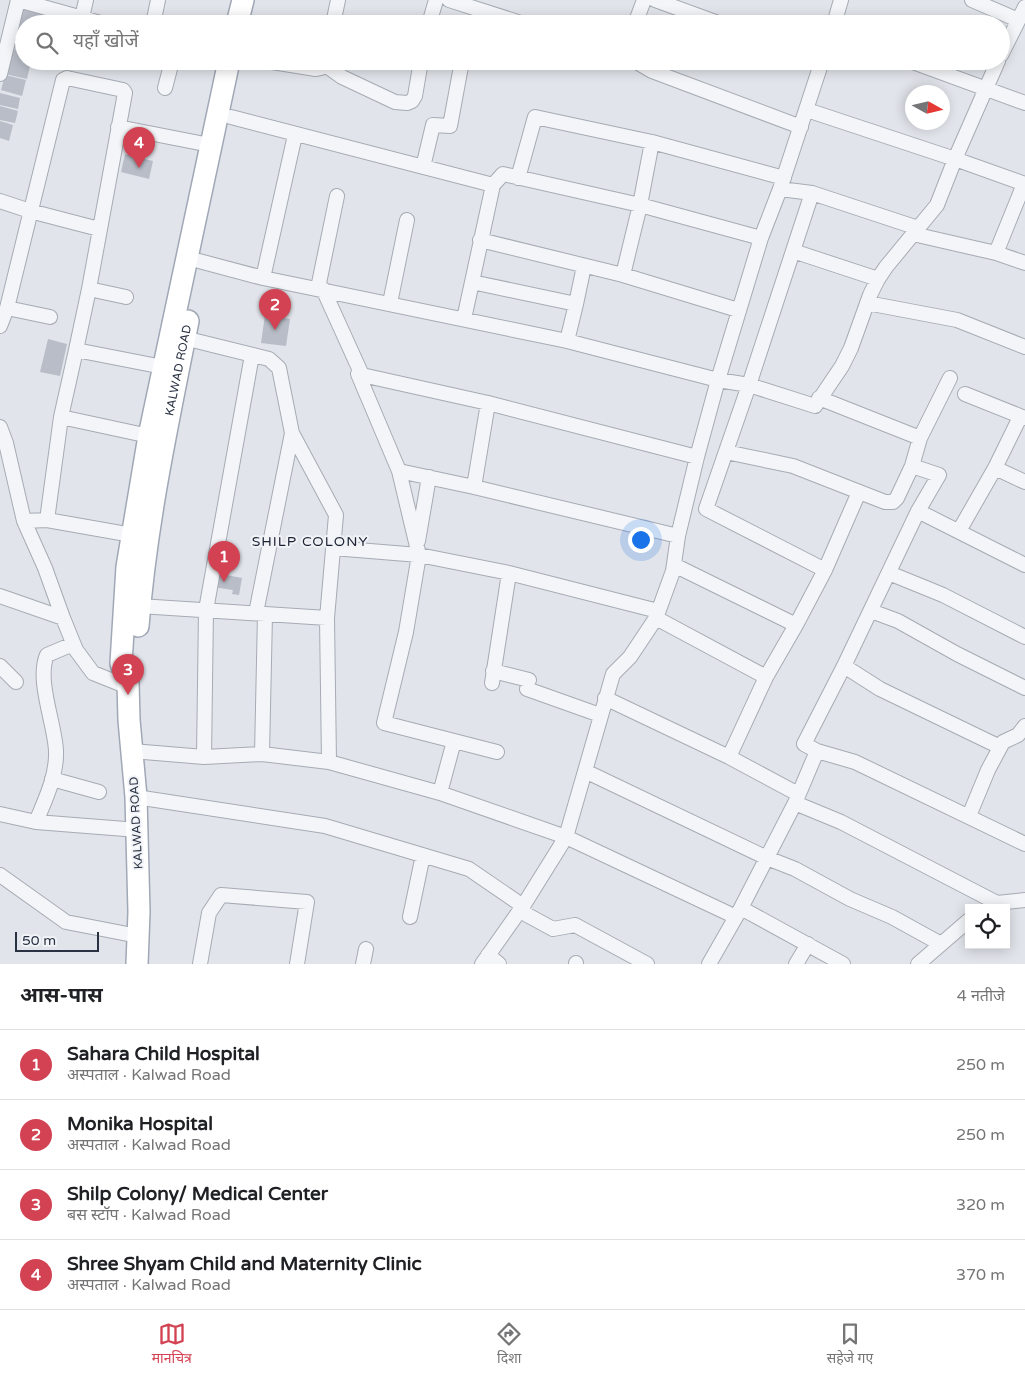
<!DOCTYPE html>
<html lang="hi">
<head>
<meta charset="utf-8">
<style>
	body { margin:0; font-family:"Varela Round","Noto Sans Devanagari",sans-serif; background:#f6f6f6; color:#202124 }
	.controls { position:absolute; right:15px; bottom:15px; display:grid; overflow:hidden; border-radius:0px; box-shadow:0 2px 12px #0003 }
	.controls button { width:45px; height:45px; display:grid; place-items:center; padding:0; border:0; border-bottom:1px solid #e0e0e0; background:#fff; color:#202124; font:25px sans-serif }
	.compass { position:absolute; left:905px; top:85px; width:45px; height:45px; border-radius:50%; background:#fff; box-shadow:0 2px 12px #0003; rotate:98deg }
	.scale { position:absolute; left:15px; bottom:12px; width:84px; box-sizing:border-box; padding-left:5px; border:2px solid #293142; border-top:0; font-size:14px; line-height:18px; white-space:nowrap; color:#293142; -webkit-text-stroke:4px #f1f3f7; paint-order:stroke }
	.you { position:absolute; left:640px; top:539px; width:18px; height:18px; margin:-12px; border:4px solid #fff; border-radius:50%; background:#1a73e8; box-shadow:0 0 0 8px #1a73e833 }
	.badge { display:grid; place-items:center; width:32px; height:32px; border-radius:50%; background:#d24252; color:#fff; font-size:16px; font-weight:700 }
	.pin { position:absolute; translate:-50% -41px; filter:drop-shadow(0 1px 2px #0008) }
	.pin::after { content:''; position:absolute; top:26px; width:18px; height:15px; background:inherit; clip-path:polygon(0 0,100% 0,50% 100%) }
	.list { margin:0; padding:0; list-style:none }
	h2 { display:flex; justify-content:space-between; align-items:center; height:65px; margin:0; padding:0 20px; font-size:21px }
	h2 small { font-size:16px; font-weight:400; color:#757577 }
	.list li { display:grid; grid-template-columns:32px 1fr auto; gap:15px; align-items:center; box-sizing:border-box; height:70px; padding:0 20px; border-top:1px solid #e0e0e0 }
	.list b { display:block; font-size:19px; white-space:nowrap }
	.list p { margin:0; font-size:16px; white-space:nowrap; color:#757577 }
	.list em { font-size:16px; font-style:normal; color:#757577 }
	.icon { flex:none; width:28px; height:28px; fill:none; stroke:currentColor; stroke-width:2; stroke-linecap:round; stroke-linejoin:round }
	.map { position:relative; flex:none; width:1025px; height:964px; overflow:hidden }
	.search { position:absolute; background:#fff; box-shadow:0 2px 12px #0003; left:15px; right:15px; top:15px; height:55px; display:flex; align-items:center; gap:12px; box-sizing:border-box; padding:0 18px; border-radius:28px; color:#757577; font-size:19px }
	.sheet { height:345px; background:#fff }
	nav { display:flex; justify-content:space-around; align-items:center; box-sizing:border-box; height:70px; border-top:1px solid #e0e0e0; background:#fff; font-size:14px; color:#757577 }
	nav a { display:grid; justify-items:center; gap:2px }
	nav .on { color:#d24252 }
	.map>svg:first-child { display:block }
	.building { fill:#b8bdc7 }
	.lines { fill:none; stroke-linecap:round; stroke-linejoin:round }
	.street-casing { stroke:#a6abb4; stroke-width:16 }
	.primary-casing { stroke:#a0a8b6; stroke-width:24 }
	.street { stroke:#f4f5f8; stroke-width:14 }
	.primary { stroke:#fff; stroke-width:21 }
	.labels { text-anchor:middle; stroke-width:4; stroke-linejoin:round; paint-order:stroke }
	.street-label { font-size:12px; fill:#293142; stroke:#f1f3f7 }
	.neighbourhood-label { font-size:14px; letter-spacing:1px; fill:#1b2233; stroke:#f1f3f7 }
</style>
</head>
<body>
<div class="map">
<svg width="1025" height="964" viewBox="0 0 1025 964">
	<rect width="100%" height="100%" fill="#e1e4ea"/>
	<!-- building -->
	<path class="building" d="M23,7L44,12L41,24H24V51L13,48Z
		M13,49L24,52V61H32L31,66L22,63L30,66L27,79L5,74Z
		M5,75L26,80L22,96L1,90Z
		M0,93L20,98L18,109L0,105Z
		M0,106L18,111L15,123L0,120Z
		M0,121L13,125L9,141L0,138Z
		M125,154L153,161L149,179L121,172Z
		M265,315L290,319L286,346L261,343Z
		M48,339L67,344L60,376L40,372Z
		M216,573L242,578L239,595L232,594L233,590L213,587Z"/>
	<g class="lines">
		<!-- street casing -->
		<g class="street-casing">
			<path id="street" d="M18,0L104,24
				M449,0L524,24
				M655,0L721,24
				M972,0L1018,20
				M82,18L86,0
				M153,24L158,0
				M333,24L338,0
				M429,24L436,0
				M635,24L644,0
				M834,24L841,0
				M1001,55L1025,7
				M266,61L316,69L321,68L325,61
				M635,61L652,71L801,127
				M910,61L1025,103
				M324,64L342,77L395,102L407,103L412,101L415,96L421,61
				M0,74L18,0
				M165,88L172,61
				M807,110L955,159L1025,184
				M231,117L493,185
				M118,127L210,145
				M423,167L433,125L450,126L462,61
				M518,178L535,117L652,142L784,178
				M780,189L812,193L918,228
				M812,193L749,385L706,509L825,570
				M0,201L30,211L99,229
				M913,234L996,253L1025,263
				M480,240L623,275L738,310
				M793,251L878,279
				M996,253L1024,184
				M199,261L263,278L567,341L718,380L749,385L815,406L842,366L851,348L870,295L878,279L886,267L937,205L955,159L998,61
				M623,275L640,205L652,142
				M263,278L295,135
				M472,282L576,304L567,341
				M318,288L337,196
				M89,289L126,297
				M323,289L362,375L358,374L399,471L419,555L406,632L384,723L497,752
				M390,303L407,220
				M867,303L957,320L1025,347
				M576,304L584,266
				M7,308L50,317
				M464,319L493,185L503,174L640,205L761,238
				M0,326L7,308L63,80L67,78L123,90L125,93L89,289L76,350
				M184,338L269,359L279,368L292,433L336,515L327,618L329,762
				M362,375L488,403L697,457
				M965,394L1025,418
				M819,398L920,438
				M61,417L149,436
				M0,427L6,443L24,521L45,568L63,618
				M726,452L793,466L885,502H893L897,498L912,466L920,438L950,378
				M995,468L1025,482
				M399,471L474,487L678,536
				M474,487L488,403
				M918,511L1025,565
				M47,520L132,535
				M24,521L47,520L61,417L76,350L163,367
				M959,531L995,468L1020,417
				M418,541L429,477
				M333,548L419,555L509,573L658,611
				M674,565L796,625
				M889,573L943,595L1025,637
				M0,596L63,618L76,650L93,673L128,687
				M139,606L327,618
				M871,611L898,621L957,654L1025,688
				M256,613L292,433
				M656,618L766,677
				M0,666L16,682
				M844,666L880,689L1000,747
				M493,671L529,680
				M492,683L509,573
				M527,689L600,715
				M605,698L729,757L798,794
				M132,751L204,757L262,754L329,762L440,793L566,837L736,917
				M817,751L855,762L1025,844
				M262,754L265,614
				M204,757L206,610L252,355
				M729,757L766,677L796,625L825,570L859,492
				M585,771L767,858L795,869L850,899L892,917L941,944
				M52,779L99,792
				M440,793L454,741
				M136,797L325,826L469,869L523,906
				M795,803L841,822L997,903
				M0,814L36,822L138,830
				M969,816L988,770L1003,742L1018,735L1025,726
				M36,822C45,800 57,776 56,751C55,724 36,680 47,655L73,644
				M0,875L66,922L138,936
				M990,907L997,903L1025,900
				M741,908L843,964
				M520,911L553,929L575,925L647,964
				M410,917L423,855
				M488,955L499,964
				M200,964L209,913L221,895L307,902L297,964
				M363,964L366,949
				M482,964L523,906L566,837L613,674L630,657L656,618L673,571L678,536L697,457L718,380L761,238L780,189L822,61
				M576,964V963
				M709,964L741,908L795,803L817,751L804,744L844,666L918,511L939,475L912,466
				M796,964L808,944
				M918,964L969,920"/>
		</g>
		<!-- primary casing -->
		<g class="primary-casing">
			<g id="primary">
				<path d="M237,24L243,0"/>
				<path id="s1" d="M138,626C146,523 168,422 188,321"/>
				<path d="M137,964L139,912L136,797L129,720L128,682L121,663L127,567L149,436L229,61"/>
			</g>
		</g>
		<!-- street -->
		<use href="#street" class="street"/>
		<!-- primary -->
		<use href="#primary" class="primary"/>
	</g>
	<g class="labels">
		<!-- street labels -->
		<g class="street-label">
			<text dy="4" stroke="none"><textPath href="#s1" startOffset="259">KALWAD ROAD</textPath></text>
			<text transform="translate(136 823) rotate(-93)" y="4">KALWAD ROAD</text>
		</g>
		<!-- neighbourhood labels -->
		<g class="neighbourhood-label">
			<text x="310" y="546">SHILP COLONY</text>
		</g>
	</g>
</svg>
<div class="controls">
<button><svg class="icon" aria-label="locate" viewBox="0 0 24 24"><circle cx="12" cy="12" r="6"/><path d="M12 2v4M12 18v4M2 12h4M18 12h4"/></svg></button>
</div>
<svg class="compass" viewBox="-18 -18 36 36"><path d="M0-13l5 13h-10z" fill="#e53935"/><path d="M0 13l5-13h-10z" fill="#757577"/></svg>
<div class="scale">50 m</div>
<div class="you"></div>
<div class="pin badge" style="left:224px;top:582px">1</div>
<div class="pin badge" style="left:275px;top:330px">2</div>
<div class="pin badge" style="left:128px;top:695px">3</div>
<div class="pin badge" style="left:139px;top:168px">4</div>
<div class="search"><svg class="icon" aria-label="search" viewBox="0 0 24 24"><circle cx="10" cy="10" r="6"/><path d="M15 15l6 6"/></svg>यहाँ खोजें</div>
</div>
<section class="sheet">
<h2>आस-पास<small>4 नतीजे</small></h2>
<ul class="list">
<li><span class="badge">1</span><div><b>Sahara Child Hospital</b><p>अस्पताल · Kalwad Road</p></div><em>250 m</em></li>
<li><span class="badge">2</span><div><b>Monika Hospital</b><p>अस्पताल · Kalwad Road</p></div><em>250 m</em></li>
<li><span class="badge">3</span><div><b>Shilp Colony/ Medical Center</b><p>बस स्टॉप · Kalwad Road</p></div><em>320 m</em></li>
<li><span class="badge">4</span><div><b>Shree Shyam Child and Maternity Clinic</b><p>अस्पताल · Kalwad Road</p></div><em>370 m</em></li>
</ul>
</section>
<nav>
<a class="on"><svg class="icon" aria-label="map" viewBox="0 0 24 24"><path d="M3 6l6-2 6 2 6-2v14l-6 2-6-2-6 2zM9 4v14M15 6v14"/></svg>मानचित्र</a>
<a><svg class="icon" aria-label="directions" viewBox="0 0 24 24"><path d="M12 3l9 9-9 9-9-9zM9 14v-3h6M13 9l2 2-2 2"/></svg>दिशा</a>
<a><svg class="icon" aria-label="saved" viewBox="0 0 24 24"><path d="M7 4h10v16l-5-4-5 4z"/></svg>सहेजे गए</a>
</nav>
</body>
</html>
